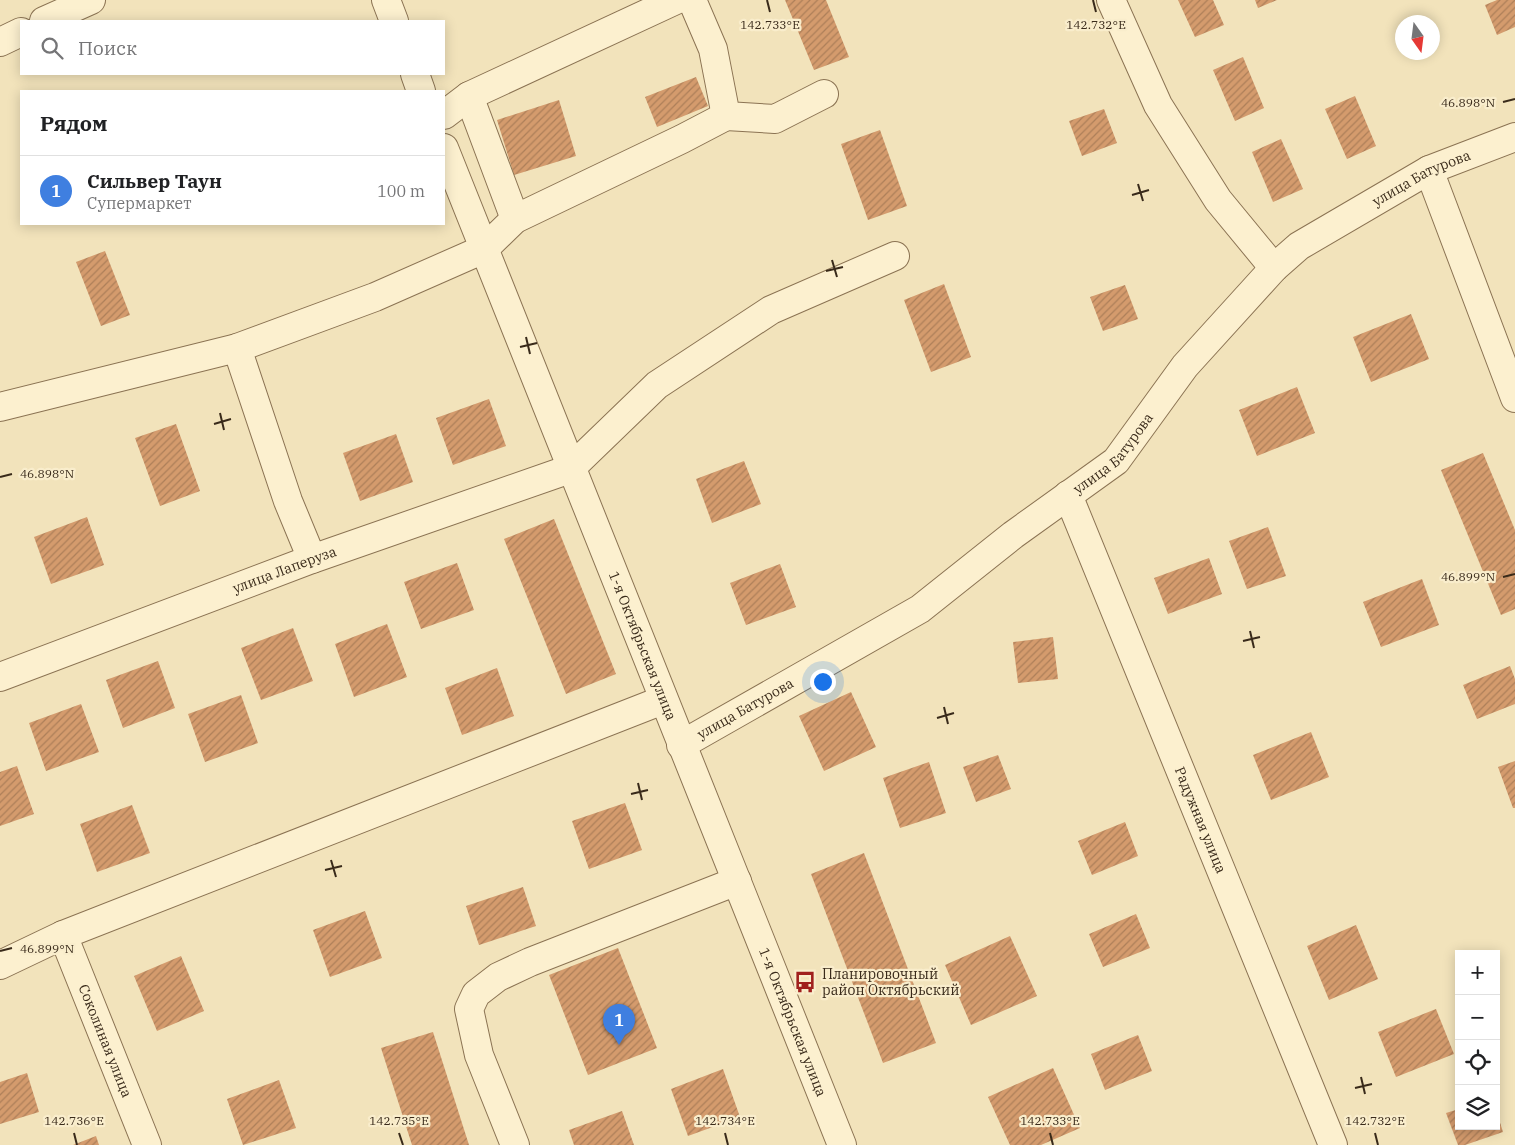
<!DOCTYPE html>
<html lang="ru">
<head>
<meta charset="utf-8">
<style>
	body { margin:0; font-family:"IBM Plex Serif",serif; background:#f2f2f2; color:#202124 }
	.controls { position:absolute; right:15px; bottom:15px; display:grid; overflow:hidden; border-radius:0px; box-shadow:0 2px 12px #0003 }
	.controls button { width:45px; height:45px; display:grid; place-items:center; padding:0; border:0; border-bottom:1px solid #e0e0e0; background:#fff; color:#202124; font:25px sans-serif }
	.compass { position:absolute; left:1395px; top:15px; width:45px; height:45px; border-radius:50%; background:#fff; box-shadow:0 2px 12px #0003; rotate:166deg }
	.you { position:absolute; left:822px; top:681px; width:18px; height:18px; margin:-12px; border:4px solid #fff; border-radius:50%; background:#1a73e8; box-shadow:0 0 0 8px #1a73e833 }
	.badge { display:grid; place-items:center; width:32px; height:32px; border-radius:50%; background:#7c3aed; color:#fff; font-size:16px; font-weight:700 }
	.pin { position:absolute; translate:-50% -41px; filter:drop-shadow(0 1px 2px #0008) }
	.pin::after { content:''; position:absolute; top:26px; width:18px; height:15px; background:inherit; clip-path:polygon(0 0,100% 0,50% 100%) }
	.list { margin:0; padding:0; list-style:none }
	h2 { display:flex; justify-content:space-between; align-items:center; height:65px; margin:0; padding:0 20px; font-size:21px }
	h2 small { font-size:16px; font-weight:400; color:#757577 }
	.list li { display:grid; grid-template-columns:32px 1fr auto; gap:15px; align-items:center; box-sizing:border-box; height:70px; padding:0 20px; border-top:1px solid #e0e0e0 }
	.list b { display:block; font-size:19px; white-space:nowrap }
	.list p { margin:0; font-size:16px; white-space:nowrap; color:#757577 }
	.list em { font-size:16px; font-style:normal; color:#757577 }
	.icon { flex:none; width:28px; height:28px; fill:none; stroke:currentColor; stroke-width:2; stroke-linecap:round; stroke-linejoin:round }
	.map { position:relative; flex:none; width:1515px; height:1145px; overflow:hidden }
	.search { position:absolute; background:#fff; box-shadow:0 2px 12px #0003; left:20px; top:20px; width:425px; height:55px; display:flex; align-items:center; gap:12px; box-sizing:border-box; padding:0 18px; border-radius:0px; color:#757577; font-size:19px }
	.panel { position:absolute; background:#fff; box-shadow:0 2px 12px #0003; left:20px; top:90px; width:425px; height:135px; border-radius:0px }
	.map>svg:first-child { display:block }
	.building { fill:url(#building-hatch) }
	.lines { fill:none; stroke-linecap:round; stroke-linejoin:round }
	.minor-casing { stroke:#8b7353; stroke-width:30 }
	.minor { stroke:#fcf0cf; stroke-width:28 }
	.ticks { fill:none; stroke:#392a1a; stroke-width:2 }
	.labels { text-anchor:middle; stroke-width:4.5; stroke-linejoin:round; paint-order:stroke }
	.street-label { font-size:14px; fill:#392a1a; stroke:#f9edcc }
	.poi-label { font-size:14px; fill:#392a1a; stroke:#f9edcc; text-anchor:start }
	.ticks-label { font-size:12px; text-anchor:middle; fill:#392a1a; stroke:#f9edcc; stroke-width:4.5; stroke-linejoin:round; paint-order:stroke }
</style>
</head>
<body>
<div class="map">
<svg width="1515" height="1145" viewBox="0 0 1515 1145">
	<defs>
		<pattern id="building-hatch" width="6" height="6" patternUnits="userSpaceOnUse" patternTransform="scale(1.25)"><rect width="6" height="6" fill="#d49b6d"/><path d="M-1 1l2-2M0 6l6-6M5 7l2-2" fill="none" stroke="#ad7f59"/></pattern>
	</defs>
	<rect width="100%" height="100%" fill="#f2e3bb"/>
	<!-- building -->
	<path class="building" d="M785,0H826L849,57L814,70Z
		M1178,0H1213L1224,25L1195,37Z
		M1255,0H1277L1258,8Z
		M1497,0H1515V27L1497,35L1485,5Z
		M1243,57L1264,108L1235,121L1213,70Z
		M696,77L708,106L657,127L645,97Z
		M1355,96L1376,146L1347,159L1325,109Z
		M559,100L576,156L514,175L497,120Z
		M1104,109L1117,143L1082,156L1069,121Z
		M880,130L907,206L868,220L841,144Z
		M1281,139L1303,189L1273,202L1252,152Z
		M105,251L130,315L101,326L76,262Z
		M944,284L971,357L931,372L904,300Z
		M1125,285L1138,319L1103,331L1090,297Z
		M1411,314L1429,359L1371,382L1353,337Z
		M1297,387L1315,433L1257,456L1239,410Z
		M489,399L506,446L453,465L436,418Z
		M176,424L200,491L160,506L135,438Z
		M396,434L413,482L360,501L343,453Z
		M1483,453L1515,530V609L1501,615L1441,470Z
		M744,461L761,504L712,523L696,479Z
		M87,517L104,565L51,584L34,537Z
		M554,519L616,674L566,694L504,539Z
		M1268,527L1286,576L1247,589L1229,541Z
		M1209,558L1222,594L1168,614L1154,578Z
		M457,563L474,610L421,629L404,582Z
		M780,564L796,607L746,625L730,583Z
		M1422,579L1439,625L1381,647L1363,602Z
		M387,624L407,677L354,697L335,644Z
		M293,628L313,681L261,700L241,648Z
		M1053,637L1058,679L1018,683L1013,642Z
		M158,661L175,708L123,728L106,680Z
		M1510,666L1515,679V704L1477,719L1463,685Z
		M497,668L514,716L462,735L445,688Z
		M851,692L876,747L824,771L799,716Z
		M241,695L258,743L205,762L188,714Z
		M81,704L99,752L46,771L29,723Z
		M1311,732L1329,777L1271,800L1253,755Z
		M998,755L1011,789L976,802L963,767Z
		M1515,761V808H1513L1498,767Z
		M929,762L946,813L900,828L883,778Z
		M17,766L34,814L0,826V772Z
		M625,803L642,850L589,869L572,821Z
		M132,805L150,853L97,872L80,824Z
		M1125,822L1138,856L1092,875L1078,841Z
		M864,853L936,1043L883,1063L811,874Z
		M523,887L536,926L479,945L466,906Z
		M365,911L382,958L330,977L313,930Z
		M1136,914L1150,948L1103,967L1089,934Z
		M1356,925L1378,979L1329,1000L1307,946Z
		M1010,936L1037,996L971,1025L945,965Z
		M618,948L657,1048L588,1075L549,975Z
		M181,956L204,1011L157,1031L134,976Z
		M1436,1009L1454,1054L1396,1077L1378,1032Z
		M433,1032L469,1145H412L381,1048Z
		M1138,1035L1152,1071L1105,1090L1091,1054Z
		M1053,1068L1080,1128L1041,1145H1010L988,1097Z
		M723,1069L740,1117L688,1136L671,1089Z
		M27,1073L39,1112L0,1124V1082Z
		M279,1080L296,1128L243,1145L227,1099Z
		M1459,1109V1126H1496L1497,1113L1503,1132L1465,1145H1458L1446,1113Z
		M622,1111L634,1145H574L569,1130Z
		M96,1136L99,1145H73Z"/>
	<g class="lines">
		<!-- minor casing -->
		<g class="minor-casing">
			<g id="minor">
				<path d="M386,0L394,21"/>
				<path d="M692,0L713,49L726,116L775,119L824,94"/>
				<path d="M1111,0L1158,105L1218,200L1274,268"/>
				<path d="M44,21L91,0"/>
				<path d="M0,42L21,32"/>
				<path d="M415,74L421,91"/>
				<path d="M469,96L515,219"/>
				<path d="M444,115L469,96L676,0"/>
				<path id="s1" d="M444,148L842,1145"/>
				<path d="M1429,170L1515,398"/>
				<path d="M237,348L288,501L312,559"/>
				<path d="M0,407L237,348L375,297L484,249L515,219L682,139L726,116"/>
				<path id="s2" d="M1068,495L1333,1145"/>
				<path id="s3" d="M0,677L312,559L570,469L657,385L771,310L895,256"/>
				<path id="s4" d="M681,745L920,609L1013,535L1116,461L1185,366L1274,268L1299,246L1429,170L1515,137"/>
				<path id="s5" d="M63,935L147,1145"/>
				<path d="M0,965L63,935L663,700"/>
				<path d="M515,1145L479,1055L469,1009L476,994L498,977L530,962L737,881"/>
			</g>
		</g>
		<!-- minor -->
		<use href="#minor" class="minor"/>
	</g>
	<!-- ticks -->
	<path class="ticks" d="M767,0L770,12M1093,0L1096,12M1503,102L1515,99M1138,184L1143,201M1132,195L1149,190M832,260L837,277M826,271L843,267M526,337L530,354M520,347L537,343M220,413L224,430M214,424L231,419M0,477L12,474M1503,577L1515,574M1250,631L1254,648M1243,641L1260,637M944,707L948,724M937,718L954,713M638,783L642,800M631,794L648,790M331,860L336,877M325,870L342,866M0,951L12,948M1361,1077L1365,1094M1355,1088L1372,1084M74,1133L77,1145M399,1133L403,1145M725,1133L728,1145M1050,1133L1053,1145M1375,1133L1378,1145"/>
	<!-- icons -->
	<defs>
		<g id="bus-bare" transform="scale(1.725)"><path d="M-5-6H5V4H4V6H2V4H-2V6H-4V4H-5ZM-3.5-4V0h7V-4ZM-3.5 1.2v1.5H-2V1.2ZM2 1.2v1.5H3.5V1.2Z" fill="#a0201d" stroke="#f9edcc" stroke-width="2.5" paint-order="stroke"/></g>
	</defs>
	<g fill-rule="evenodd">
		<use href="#bus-bare" x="805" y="982"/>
	</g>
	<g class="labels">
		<!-- street labels -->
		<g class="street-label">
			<text dy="5" stroke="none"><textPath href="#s4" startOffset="944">улица Батурова</textPath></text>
			<text dy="5" stroke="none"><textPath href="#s4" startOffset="524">улица Батурова</textPath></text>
			<text dy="5" stroke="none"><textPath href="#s3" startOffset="304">улица Лаперуза</textPath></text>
			<text dy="5" stroke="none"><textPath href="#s1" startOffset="536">1-я Октябрьская улица</textPath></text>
			<text dy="5" stroke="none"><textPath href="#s4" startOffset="74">улица Батурова</textPath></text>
			<text dy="5" stroke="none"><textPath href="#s2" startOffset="351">Радужная улица</textPath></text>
			<text dy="5" stroke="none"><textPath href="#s1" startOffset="941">1-я Октябрьская улица</textPath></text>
			<text dy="5" stroke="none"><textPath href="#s5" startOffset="114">Соколиная улица</textPath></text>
		</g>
		<!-- poi labels -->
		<g class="poi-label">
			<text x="822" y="979">Планировочный<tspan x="822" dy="16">район Октябрьский</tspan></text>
		</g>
	</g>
	<g class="ticks-label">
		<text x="770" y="29">142.733°E</text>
		<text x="1096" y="29">142.732°E</text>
		<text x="1468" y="107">46.898°N</text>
		<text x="47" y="478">46.898°N</text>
		<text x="1468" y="581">46.899°N</text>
		<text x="47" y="953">46.899°N</text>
		<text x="74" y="1125">142.736°E</text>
		<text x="399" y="1125">142.735°E</text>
		<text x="725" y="1125">142.734°E</text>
		<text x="1050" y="1125">142.733°E</text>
		<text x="1375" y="1125">142.732°E</text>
	</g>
</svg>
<div class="controls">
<button>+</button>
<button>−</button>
<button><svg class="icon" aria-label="locate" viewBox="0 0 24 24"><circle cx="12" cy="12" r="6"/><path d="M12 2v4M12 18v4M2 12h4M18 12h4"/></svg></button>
<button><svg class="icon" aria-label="layers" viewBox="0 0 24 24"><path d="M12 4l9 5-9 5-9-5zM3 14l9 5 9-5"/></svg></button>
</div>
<svg class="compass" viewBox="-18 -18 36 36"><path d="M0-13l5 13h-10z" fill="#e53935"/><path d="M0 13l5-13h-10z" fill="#757577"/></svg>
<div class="you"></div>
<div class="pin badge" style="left:619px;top:1045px;background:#3f7fe0">1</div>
<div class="search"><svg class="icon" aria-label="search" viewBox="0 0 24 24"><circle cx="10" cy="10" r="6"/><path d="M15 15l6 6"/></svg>Поиск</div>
<section class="panel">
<h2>Рядом<small></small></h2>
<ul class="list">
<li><span class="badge" style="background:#3f7fe0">1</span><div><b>Сильвер Таун</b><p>Супермаркет</p></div><em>100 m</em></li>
</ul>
</section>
</div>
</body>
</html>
